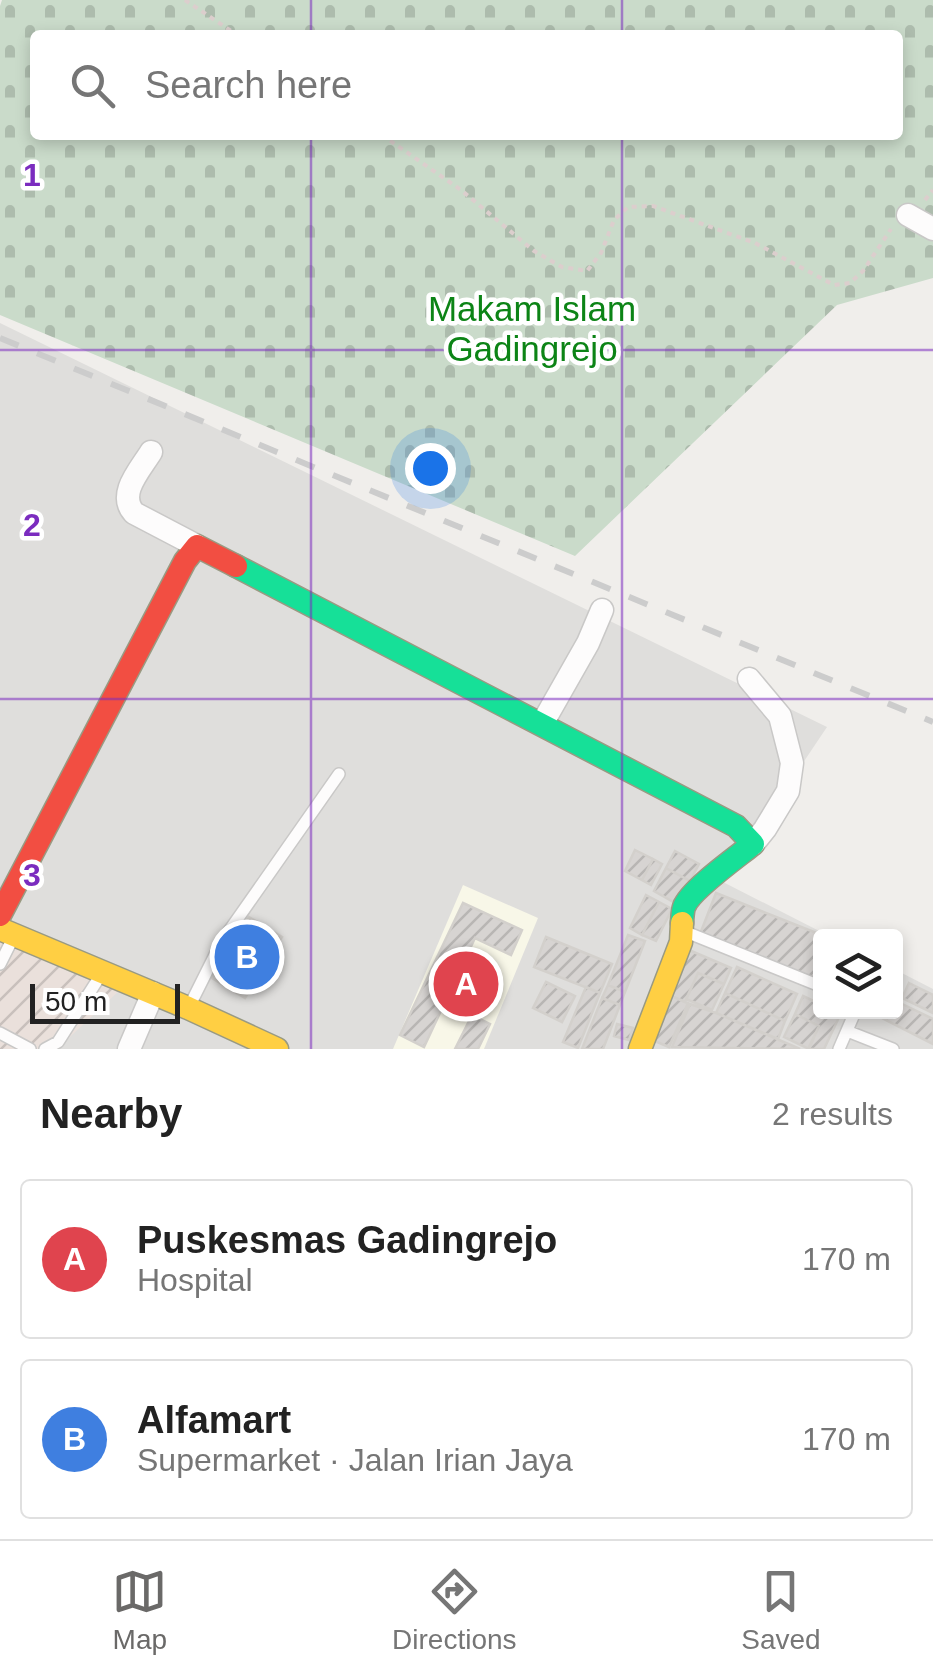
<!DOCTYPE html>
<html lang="en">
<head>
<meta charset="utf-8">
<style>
	body { margin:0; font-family:Arial,sans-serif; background:#f2f2f2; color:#222 }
	.controls { position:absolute; right:30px; bottom:30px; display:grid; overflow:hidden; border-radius:10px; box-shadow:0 5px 15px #0003 }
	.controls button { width:90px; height:90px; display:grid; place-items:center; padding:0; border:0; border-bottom:2px solid #e0e0e0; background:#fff; color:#222; font:50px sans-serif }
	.scale { position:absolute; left:30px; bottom:25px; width:150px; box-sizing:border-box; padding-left:10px; border:5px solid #222; border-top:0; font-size:28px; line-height:35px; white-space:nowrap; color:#222; -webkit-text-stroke:8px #fff; paint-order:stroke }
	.you { position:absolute; left:430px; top:468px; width:35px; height:35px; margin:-25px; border:8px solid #fff; border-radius:50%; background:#1a73e8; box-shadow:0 0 0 15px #1a73e833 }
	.badge { display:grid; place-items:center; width:65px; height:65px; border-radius:50%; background:#6a6968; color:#fff; font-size:32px; font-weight:700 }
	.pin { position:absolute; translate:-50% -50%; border:5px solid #fff; box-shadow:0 2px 10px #0006 }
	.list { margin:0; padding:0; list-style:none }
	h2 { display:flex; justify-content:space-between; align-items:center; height:130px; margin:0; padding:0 40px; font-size:42px }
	h2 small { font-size:32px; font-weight:400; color:#767676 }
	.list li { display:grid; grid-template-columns:65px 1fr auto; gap:30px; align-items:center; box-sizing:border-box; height:160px; margin:0 20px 20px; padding:0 20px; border:2px solid #e0e0e0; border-radius:10px }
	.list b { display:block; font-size:38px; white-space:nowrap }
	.list p { margin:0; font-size:32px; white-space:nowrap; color:#767676 }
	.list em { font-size:32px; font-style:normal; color:#767676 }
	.icon { flex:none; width:55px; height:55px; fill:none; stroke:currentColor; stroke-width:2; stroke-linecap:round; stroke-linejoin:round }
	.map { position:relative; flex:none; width:933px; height:1049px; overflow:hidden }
	.search { position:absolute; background:#fff; box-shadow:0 5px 15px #0003; left:30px; right:30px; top:30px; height:110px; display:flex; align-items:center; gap:25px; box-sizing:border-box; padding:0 35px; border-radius:10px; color:#767676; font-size:38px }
	.sheet { height:490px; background:#fff }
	nav { display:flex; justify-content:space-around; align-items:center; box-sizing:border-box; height:140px; border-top:2px solid #e0e0e0; background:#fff; font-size:28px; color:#767676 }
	nav a { display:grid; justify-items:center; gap:5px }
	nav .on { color:#6a6968 }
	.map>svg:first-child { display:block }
	.residential { fill:#dfdedc }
	.education { fill:#f8f7e8 }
	.military { fill:url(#military-furrows) }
	.cemetery { fill:url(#cemetery-stones); fill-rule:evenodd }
	.building { fill:url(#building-hatch); stroke:#d3d0cc; stroke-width:2.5 }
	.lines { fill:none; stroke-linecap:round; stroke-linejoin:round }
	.lane-casing { stroke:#c9c8c7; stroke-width:14 }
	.street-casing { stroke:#c9c8c7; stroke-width:25 }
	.fast-casing { stroke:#999a82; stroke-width:25 }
	.slow-casing { stroke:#999a82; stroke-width:25 }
	.jam-casing { stroke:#999a82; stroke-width:25 }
	.path { stroke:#dccecd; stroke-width:4; stroke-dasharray:5 5; stroke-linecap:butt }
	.lane { stroke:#fdfcfc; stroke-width:11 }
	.street { stroke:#fdfcfc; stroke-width:22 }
	.fast { stroke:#16e098; stroke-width:22 }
	.slow { stroke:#ffcf43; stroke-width:22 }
	.jam { stroke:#f24e42; stroke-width:22 }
	.rail { stroke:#ccc; stroke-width:6; stroke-dasharray:20 20; stroke-linecap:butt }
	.grid { fill:none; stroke:#7b2cbf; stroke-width:2.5; stroke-opacity:0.55 }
	.labels { text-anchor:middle; stroke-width:9; stroke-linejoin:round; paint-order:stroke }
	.park-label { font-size:35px; fill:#0c8416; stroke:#fff }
	.grid-label { font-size:32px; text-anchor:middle; font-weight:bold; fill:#7b2cbf; stroke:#fff; stroke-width:9; stroke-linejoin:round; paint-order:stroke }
</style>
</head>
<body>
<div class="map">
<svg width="933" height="1049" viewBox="0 0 933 1049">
	<defs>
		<pattern id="military-furrows" width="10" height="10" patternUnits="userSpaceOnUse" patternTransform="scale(2.5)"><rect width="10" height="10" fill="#eae0db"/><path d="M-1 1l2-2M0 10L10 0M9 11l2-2" fill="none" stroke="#c8c0bc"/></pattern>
		<pattern id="cemetery-stones" width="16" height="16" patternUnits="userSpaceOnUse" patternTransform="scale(2.5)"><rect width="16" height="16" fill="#cadbca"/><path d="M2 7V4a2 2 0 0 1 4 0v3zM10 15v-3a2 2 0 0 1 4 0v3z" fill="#adbcad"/></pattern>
		<pattern id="building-hatch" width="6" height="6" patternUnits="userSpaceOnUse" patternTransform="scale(2.5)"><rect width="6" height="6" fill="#d7d4d2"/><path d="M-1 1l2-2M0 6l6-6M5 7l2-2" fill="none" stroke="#b8b6b4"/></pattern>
	</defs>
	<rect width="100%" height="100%" fill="#f0eeeb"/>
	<!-- residential -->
	<path class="residential" d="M0,323L827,727L723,882L829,936H820V1012H896V970L933,989V1049H0Z"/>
	<!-- education -->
	<path class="education" d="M463,885L538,918L484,1049H393Z"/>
	<!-- military -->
	<path class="military" d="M0,941L121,989L57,1049H0Z"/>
	<!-- cemetery -->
	<path class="cemetery" d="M2,0H933V278L837,305L575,556L0,315V6ZM35,35H898V135H35Z"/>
	<!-- building -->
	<path class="building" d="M635,850L653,859L642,880L625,871Z
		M675,851L699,864L690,881L666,868Z
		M653,859L662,864L651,885L642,880Z
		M666,868L690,881L677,904L654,891Z
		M716,893L824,936H820V982L700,934Z
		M646,895L659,902L642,935L630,928Z
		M659,902L672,909L656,941L642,935Z
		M463,903L522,930L511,955L475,938L424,1047L400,1035Z
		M249,917L282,937L245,998L212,978Z
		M628,935L645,941L625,992L608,985Z
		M546,937L612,964L600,993L534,967Z
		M689,950L731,968L724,984L698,973L685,1002L669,995Z
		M737,967L797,994L785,1021L725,993Z
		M698,973L724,984L712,1010L686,999Z
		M546,982L575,996L562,1022L533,1008Z
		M909,983L933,995V1013L902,998Z
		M608,985L625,992L620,1005L602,998Z
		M586,987L600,993L578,1048L563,1042Z
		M725,993L785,1021L778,1039L716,1013Z
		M669,995L688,1003L669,1047L650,1039Z
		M803,996L820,1004V1012L841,1013L824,1049H808L819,1026L795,1014Z
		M602,998L620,1005L603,1049H582Z
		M896,1001L933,1019V1044L876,1015L877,1012H896Z
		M690,1004L716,1013L800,1049L672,1047Z
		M795,1014L819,1026L809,1049L784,1037Z
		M472,1015L490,1024L478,1049H455Z
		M617,1024L633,1028L629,1040L614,1036Z"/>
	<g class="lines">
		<!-- lane casing -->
		<g class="lane-casing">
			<path id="lane" d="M686,932L820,986
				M0,964L14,936
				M190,1005L222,941L339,774
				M847,1031L893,1049
				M0,1033L30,1049
				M45,1049L58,1042L102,973
				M839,1049L855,1012"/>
		</g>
		<!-- street casing -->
		<g class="street-casing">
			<path id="street" d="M908,215L933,229
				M151,452C140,470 117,494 134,513L197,546
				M749,679L780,716L792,763L788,791L765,829L753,844
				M542,724L588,643L602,610
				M129,1049L153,993"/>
		</g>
		<!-- fast casing -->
		<g class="fast-casing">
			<path id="fast" d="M236,566L736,826L753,844C737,857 690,890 684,907C683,909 682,920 682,923"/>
		</g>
		<!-- slow casing -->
		<g class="slow-casing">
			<path id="slow" d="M0,929L188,1008L277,1049
				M640,1049L681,942L682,923"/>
		</g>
		<!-- jam casing -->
		<g class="jam-casing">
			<path id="jam" d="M0,915L185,561L197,546L236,566"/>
		</g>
		<!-- path -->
		<path class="path" d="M185,0L237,35
			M382,135L461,190L534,251L562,267L587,271L601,253L614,220L628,207L653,206L755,243L834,285L850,283L863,271L891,229
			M925,200L933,190"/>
		<!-- lane -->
		<use href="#lane" class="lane"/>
		<!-- street -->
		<use href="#street" class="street"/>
		<!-- fast -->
		<use href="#fast" class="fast"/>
		<!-- slow -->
		<use href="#slow" class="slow"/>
		<!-- jam -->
		<use href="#jam" class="jam"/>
		<!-- rail -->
		<path class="rail" d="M0,338L933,722"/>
	</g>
	<!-- grid -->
	<path class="grid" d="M311,0V35M622,0V35M311,135V1049M622,135V1049M0,350H933M0,699H933"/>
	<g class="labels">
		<!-- park labels -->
		<g class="park-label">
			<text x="532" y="321">Makam Islam<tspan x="532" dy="40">Gadingrejo</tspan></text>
		</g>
	</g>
	<g class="grid-label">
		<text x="32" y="186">1</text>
		<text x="32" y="536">2</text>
		<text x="32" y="886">3</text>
	</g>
</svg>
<div class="controls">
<button><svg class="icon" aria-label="layers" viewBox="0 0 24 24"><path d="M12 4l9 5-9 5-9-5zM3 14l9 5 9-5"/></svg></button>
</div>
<div class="scale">50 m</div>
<div class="you"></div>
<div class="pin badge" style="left:466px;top:984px;background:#e0444e">A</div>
<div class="pin badge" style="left:247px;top:957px;background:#3f7fe0">B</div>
<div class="search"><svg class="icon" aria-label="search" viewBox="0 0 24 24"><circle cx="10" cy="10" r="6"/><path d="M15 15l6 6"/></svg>Search here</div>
</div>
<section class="sheet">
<h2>Nearby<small>2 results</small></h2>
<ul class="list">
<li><span class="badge" style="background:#e0444e">A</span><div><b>Puskesmas Gadingrejo</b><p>Hospital</p></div><em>170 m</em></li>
<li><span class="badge" style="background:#3f7fe0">B</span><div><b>Alfamart</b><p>Supermarket · Jalan Irian Jaya</p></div><em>170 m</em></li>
</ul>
</section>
<nav>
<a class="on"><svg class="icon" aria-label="map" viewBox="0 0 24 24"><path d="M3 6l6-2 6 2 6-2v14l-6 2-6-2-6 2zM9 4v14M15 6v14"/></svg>Map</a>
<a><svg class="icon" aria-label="directions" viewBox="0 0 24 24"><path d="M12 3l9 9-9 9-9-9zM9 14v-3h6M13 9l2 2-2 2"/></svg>Directions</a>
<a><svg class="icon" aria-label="saved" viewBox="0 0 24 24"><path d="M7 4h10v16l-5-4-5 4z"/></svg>Saved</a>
</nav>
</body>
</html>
